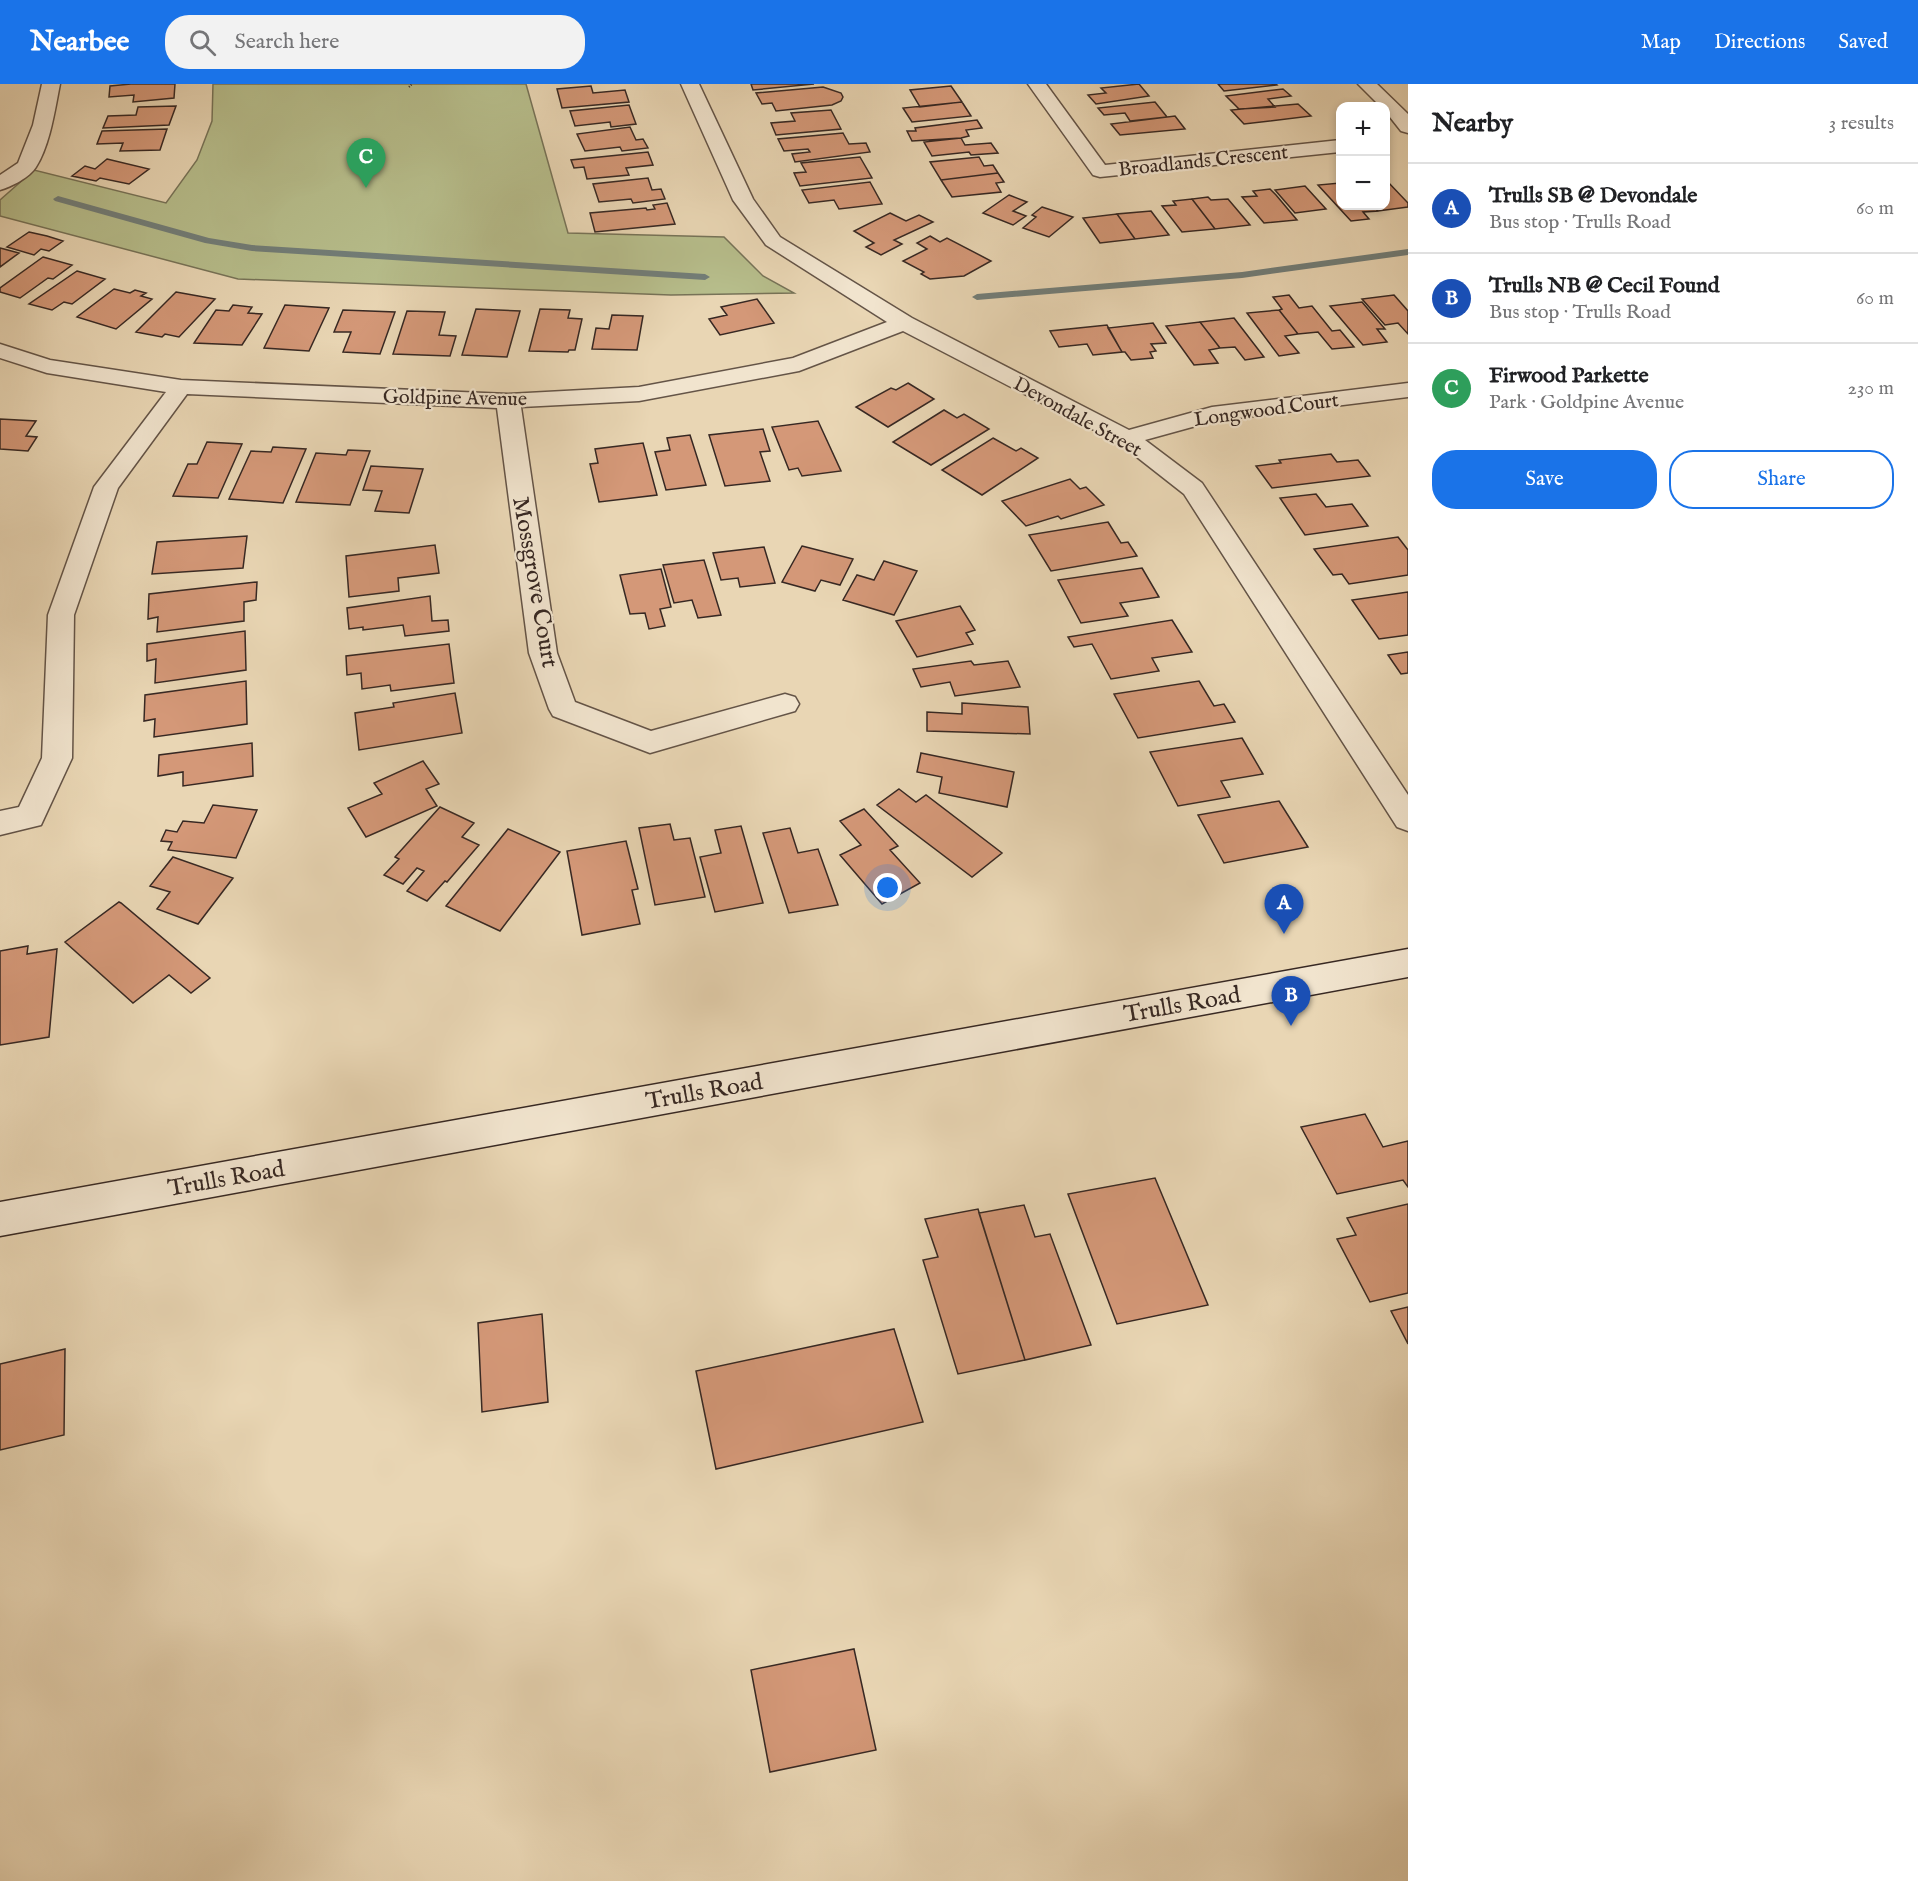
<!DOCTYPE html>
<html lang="en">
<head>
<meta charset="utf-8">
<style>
	body { margin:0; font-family:"IM FELL English",serif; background:#f2f2f2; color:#202124 }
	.controls { position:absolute; right:18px; top:18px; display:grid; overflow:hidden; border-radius:12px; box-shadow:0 3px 9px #0003 }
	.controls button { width:54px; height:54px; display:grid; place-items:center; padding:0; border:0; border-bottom:2px solid #e0e0e0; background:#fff; color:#202124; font:30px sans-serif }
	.you { position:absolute; left:888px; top:804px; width:21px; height:21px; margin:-15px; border:4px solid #fff; border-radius:50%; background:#1a73e8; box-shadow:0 0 0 9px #1a73e833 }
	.badge { display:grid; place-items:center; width:39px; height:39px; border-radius:50%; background:#1a73e8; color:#fff; font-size:20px; font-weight:700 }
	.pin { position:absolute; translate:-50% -50px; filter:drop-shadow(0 2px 3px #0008) }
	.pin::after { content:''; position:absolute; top:32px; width:21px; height:18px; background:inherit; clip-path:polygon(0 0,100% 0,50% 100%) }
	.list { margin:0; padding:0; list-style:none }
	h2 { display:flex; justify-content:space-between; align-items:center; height:78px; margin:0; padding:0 24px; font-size:26px }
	h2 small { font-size:20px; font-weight:400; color:#757577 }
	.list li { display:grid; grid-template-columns:39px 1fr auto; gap:18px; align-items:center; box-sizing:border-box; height:90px; padding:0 24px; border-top:2px solid #e0e0e0 }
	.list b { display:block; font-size:22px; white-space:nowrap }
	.list p { margin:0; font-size:20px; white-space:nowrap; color:#757577 }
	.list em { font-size:20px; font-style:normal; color:#757577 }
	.actions { display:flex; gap:12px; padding:18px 24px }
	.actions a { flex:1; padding:14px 0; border:2px solid #1a73e8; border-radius:24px; text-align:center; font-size:21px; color:#1a73e8 }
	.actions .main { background:#1a73e8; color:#fff }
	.icon { flex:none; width:33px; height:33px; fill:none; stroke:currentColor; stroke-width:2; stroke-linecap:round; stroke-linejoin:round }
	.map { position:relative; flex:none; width:1408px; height:1797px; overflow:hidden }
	header { display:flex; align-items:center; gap:36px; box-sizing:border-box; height:84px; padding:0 30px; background:#1a73e8; color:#fff }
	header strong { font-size:28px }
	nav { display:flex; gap:33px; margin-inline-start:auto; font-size:21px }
	.search { width:420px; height:54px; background:#f2f2f2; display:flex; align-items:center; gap:15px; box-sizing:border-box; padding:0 21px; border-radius:24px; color:#757577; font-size:22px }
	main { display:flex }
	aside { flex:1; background:#fff }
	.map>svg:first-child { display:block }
	.green { fill:#b7be8c; stroke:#777358; stroke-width:1.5 }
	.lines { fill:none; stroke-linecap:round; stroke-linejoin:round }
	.stream { fill:#727e79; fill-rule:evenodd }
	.building { fill:#d49878; stroke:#372823; stroke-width:1.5 }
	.street-casing { stroke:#645447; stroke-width:3 }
	.secondary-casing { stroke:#372823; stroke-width:3 }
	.path { stroke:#372823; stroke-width:2; stroke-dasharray:1 1.5; stroke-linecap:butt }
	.street { fill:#f1e4ce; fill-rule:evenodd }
	.secondary { fill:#f1e4ce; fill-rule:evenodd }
	.labels { text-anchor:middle; stroke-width:4.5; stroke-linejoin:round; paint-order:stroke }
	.far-street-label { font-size:20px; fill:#372823; stroke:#f1e4ce }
	.street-label { font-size:24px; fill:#372823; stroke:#f1e4ce }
</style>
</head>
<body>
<header>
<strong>Nearbee</strong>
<div class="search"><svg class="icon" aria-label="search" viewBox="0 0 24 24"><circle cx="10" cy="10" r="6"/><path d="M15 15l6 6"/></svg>Search here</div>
<nav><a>Map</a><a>Directions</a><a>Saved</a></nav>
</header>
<main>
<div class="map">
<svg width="1408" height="1797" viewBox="0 0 1408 1797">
	<rect width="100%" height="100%" fill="#e9d6b4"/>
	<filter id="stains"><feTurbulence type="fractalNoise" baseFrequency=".00333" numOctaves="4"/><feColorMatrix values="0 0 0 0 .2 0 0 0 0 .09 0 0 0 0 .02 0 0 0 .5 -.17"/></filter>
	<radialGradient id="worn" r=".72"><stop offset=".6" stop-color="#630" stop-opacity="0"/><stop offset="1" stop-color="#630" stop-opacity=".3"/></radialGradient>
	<!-- green -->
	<path class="green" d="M213,0H526L568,149L724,153L763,192L794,209L671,211L238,195L0,132V116L34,86L166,119L197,76L212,37Z"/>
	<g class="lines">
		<!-- stream -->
		<path class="stream" d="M58,112L209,154L252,161L705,190L710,193L705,196L252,167L205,159L55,117L53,115Z
			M1408,165V171L1242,194L977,216L972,213L977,210L1242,188Z"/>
	</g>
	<!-- building -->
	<path class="building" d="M131,0H175L174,14L133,18L134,11L109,13L110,2Z
		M751,0H814L753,6Z
		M1139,0L1149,12L1096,20L1088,11L1106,9L1101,4Z
		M1218,0H1276L1277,1L1224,7Z
		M591,2L593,9L625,6L629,18L562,24L557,5Z
		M951,2L962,18L920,23L910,6Z
		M823,3L841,9L843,13L841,17L832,21L776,27L772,19L762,20L756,9Z
		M1283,5L1291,12L1268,15L1275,23L1239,25L1226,12Z
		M962,18L971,32L912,38L903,24Z
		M1155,18L1167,33L1130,37L1125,29L1104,31L1098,24Z
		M1298,20L1311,32L1244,40L1231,26Z
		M629,21L636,40L611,43L610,38L575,42L570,27Z
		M176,22L169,41L103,44L108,32L136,31L138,23Z
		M831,26L841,45L776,51L771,39L795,37L791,29Z
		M1175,32L1185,45L1120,51L1111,40Z
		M977,36L982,44L966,46L969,52L961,54L912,57L907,47H916L915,44Z
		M630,43L636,56L643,55L648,64L622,67L620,63L585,67L577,50Z
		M167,45L160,66L120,67L123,59L97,60L102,47Z
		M843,49L849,60L866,59L870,68L795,78L792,70L810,68L808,65L784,67L778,55Z
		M961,54L965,61L991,59L998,69L971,71L969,68L932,72L924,58Z
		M648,68L653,81L626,84L629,91L587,95L584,83L574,84L571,76Z
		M860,73L872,94L800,102L794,89L806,88L801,79Z
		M979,73L984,82L993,81L998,89L941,96L930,78Z
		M107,75L149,85L129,100L100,94L96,97L72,92L85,82L95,85Z
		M998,89L1004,98L996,99L1001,108L952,113L941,96Z
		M648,94L652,106L661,105L665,115L633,119L631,115L599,118L593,100Z
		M1387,97L1408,119V123L1378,127L1373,122H1386Z
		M870,98L882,120L839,125L834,116L809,119L802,106Z
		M1340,99V122H1373L1378,127L1363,128L1369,135L1351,137L1318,101Z
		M1305,102L1326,125L1295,129L1275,106Z
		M1270,105L1276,111L1297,136L1264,139L1242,113L1257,112L1253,107Z
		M1009,111L1027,118L1013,127L1026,132L1013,141L983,129Z
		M1208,113L1211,116L1228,115L1250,141L1215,145L1192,115Z
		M1192,115L1215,145L1182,148L1162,122L1176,121L1173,117Z
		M667,119L675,140L595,148L590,129L646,124L647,126L655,125L653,121Z
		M1042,123L1073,133L1049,153L1023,144L1036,133L1032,131Z
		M1151,127L1169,151L1135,155L1117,130Z
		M890,129L906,137L919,131L933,138L894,156L902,160L881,171L866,163L874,159L854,147Z
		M1117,130L1135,155L1100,159L1083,134Z
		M29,148L47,152L63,157L49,167L41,165L34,171L7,163Z
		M930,152L940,158L947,154L991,177L964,192L930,195L921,190L924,188L903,177L927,165L917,159Z
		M0,164L4,165L19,169L0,183Z
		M43,173L72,181L53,195L48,194L20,214L0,208V204Z
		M77,187L105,195L72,220L64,218L52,226L29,220Z
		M114,205L130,209L135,206L146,209L141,212L152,215L116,245L77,233Z
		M176,208L215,215L179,253L165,250L162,253L136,248Z
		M1289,211L1299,224L1312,222L1332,247L1340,246L1354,263L1332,265L1318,248L1298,250L1279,226L1282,225L1273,213Z
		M1394,211L1408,227V250L1398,239L1385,241L1362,215Z
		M757,215L774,239L720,251L709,235L727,231L721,223Z
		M1362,218L1385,245H1377L1387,258L1363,261L1330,222Z
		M233,221L252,223L248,229L262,230L242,261L194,259L216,226L229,227Z
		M285,221L329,224L309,267L264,264Z
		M476,225L520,227L507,273L462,271Z
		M540,225L570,226L568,234L582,235L575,266H569L568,268L529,267Z
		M343,226L395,228L380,270L343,268L351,248H334Z
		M1279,226L1298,250L1285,252L1299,269L1279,272L1247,229Z
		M407,227L445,228L439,251L456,252L450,272L393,270Z
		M612,231L643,232L637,266L592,265L596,244L609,245Z
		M1234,234L1264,273L1245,276L1235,263L1220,264L1200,238Z
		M1200,238L1220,264L1209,266L1218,279L1194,281L1166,242Z
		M1153,239L1166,259L1151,260L1156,267L1150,268L1153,274L1131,276L1125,268H1122L1108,244Z
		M1107,241L1122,268L1093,271L1087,260L1059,263L1050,247Z
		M908,299L934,315L888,343L856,323L891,304L896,306Z
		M944,326L957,334L964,330L989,345L931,381L893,358Z
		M0,335L36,337L26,352L37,353L28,367L0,365Z
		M818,337L841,387L802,392L798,384L789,386L772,343Z
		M763,345L770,367L760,368L770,397L725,402L709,351Z
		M690,351L706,401L666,406L655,368L670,366L667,354Z
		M993,354L1016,367L1021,364L1038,374L982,411L942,386Z
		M207,358L242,360L218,414L173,412L188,380H197Z
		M643,359L657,411L599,418L590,380L598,379L595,365Z
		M273,363L306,365L283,419L229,415L251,367L271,368Z
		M348,366L370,367L350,421L296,418L316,369L346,371Z
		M1331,370L1337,378L1358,376L1370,392L1272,404L1256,382L1281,379L1279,376Z
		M371,382L423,385L409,429L375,427L382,407L363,406Z
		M1070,395L1080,405L1086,403L1104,421L1061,435L1058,432L1026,442L1002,417Z
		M1316,410L1326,423L1352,420L1368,442L1305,451L1280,414Z
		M1108,438L1121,459L1128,458L1137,472L1051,487L1029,451Z
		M247,452L243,484L152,490L157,458Z
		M1398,453L1408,466V491L1349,500L1342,490L1333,491L1314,465Z
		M435,461L439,489L398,494L399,507L349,513L346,472Z
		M802,462L853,475L840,501L821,496L815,507L782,498Z
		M764,463L775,499L740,503L738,494L721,496L713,469Z
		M704,476L721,531L698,534L692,516L674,519L663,481Z
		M884,477L917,487L894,531L843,516L857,491L874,496Z
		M1142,484L1159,513L1120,519L1128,532L1081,539L1058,496Z
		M661,485L671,523L660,525L665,542L649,545L645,529L630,530L620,491Z
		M257,498L256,516L244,518V537L157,548L158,533L148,535L149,510Z
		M1408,508V551L1379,555L1352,516Z
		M430,512L432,537L448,536L449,547L405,552L403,541L363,546V543L349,545L347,524Z
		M960,522L975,546L966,549L973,560L917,573L896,537Z
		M1172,536L1192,568L1152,574L1159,587L1111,595L1092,560L1074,563L1068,553Z
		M245,547L246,586L155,599L156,575L147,577V560Z
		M449,560L454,599L391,607L390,601L362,605L361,589L347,591L346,572Z
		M1408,568V589L1401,590L1388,571Z
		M971,577L974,581L1008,577L1020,603L955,612L950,598L921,603L913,585Z
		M246,597L247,640L154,653L155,635L144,637L145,611Z
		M1199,597L1214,622L1224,620L1235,638L1138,654L1114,610Z
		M455,609L462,649L359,666L355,629L394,623L393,619Z
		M962,619L1028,623L1030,650L927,647V628L962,630Z
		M1242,654L1263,690L1221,697L1230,713L1178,722L1150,668Z
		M252,659L253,692L183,702V688L158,692L159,671Z
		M921,669L1014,688L1007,723L939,709L942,693L917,688Z
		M423,677L439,700L426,705L437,722L366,753L348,724L382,710L374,699Z
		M899,705L916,718L926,711L1002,769L972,793L877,721Z
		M1279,717L1308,763L1224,779L1198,731Z
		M213,721L257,726L236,774L168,766L172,758L161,757L166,746L177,748L183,737L204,739Z
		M440,723L474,739L462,753L479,761L447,798L445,797L427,817L407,807L424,787L417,784L403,800L384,791L399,775L395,773Z
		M864,725L898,762L890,766L920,799L882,820L840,771L861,761L840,737Z
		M670,740L674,756L690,754L705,813L655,821L639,744Z
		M741,742L763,819L715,828L700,773L721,769L715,746Z
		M790,744L798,769L818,765L838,821L789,829L763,749Z
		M508,745L560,768L500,847L446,822Z
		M626,757L638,805L632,806L640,840L582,851L567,767Z
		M173,773L233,794L198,840L157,825L170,808L150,802Z
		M119,818L121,819L210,894L191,909L169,891L133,919L65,858Z
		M28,862L27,870L57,865L49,953L0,961V867Z
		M1365,1030L1383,1063L1408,1057V1103L1403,1096L1337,1110L1301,1043Z
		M1155,1094L1208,1221L1117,1240L1068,1110Z
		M1408,1120V1209L1370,1218L1337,1155L1356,1151L1347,1134Z
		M1024,1121L1035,1153L1050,1150L1091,1261L1025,1276L979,1129Z
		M978,1125L1025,1276L958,1290L923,1176L938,1173L925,1135Z
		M1408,1223V1260L1391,1227Z
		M542,1230L548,1318L482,1328L478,1239Z
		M894,1245L923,1338L716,1385L696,1287Z
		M65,1265L64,1351L0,1366V1280Z
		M854,1565L876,1666L770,1688L751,1586Z"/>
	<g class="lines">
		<!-- street casing -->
		<g class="street-casing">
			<path id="street" d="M42,0H60C55,25 50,61 36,83C30,93 11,103 0,106V91L18,79L33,41Z
				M681,0H699L753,115L780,153L912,234L1129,346L1212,323L1408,299V313L1214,337L1145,356L1202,399L1408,711V747L1397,743L1184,410L1119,359L903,247L799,287L639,317L521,323L557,569L575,618L651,647L785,610L795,613L799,620L795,627L650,669L553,632L549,625L529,569L497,324L187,310L118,404L74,531L72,674L41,741L0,751V727L19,723L42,674L48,531L94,403L166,308L47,289L0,274V260L50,276L181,296L508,310L639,303L793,274L887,238L766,161L733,116Z
				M1028,0H1046L1105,81L1340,56V68L1100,93L1093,91Z
				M1358,0H1377L1408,30V49L1401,47L1386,28V22H1380Z"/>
		</g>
		<!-- secondary casing -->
		<g class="secondary-casing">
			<path id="secondary" d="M1408,865V893L0,1152V1118Z"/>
		</g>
		<!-- path -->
		<path class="path" d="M409,3L412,0"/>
		<!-- street -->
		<use href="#street" class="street"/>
		<!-- secondary -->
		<use href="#secondary" class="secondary"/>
	</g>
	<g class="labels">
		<!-- far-street labels -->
		<g class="far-street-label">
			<text transform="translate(1203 76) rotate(-6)" y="7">Broadlands Crescent</text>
			<text transform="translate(455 313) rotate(1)" y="7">Goldpine Avenue</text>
			<text transform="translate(1266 325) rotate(-8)" y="7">Longwood Court</text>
			<text transform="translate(1078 332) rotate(29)" y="7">Devondale Street</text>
		</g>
		<!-- street labels -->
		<g class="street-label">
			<text transform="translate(536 498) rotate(80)" y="8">Mossgrove Court</text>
			<text transform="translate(1182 920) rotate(-10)" y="8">Trulls Road</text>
			<text transform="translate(704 1007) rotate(-10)" y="8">Trulls Road</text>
			<text transform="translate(226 1094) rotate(-10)" y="8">Trulls Road</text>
		</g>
	</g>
	<rect width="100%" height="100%" filter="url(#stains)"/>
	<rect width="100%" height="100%" fill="url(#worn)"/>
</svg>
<div class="controls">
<button>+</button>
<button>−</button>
</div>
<div class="you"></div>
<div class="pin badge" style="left:1284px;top:850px;background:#1a4fb4">A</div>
<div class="pin badge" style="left:1291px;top:942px;background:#1a4fb4">B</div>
<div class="pin badge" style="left:366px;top:104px;background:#2e9e5b">C</div>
</div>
<aside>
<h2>Nearby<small>3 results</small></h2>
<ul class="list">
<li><span class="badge" style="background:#1a4fb4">A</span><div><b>Trulls SB @ Devondale</b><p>Bus stop · Trulls Road</p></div><em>60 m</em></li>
<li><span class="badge" style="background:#1a4fb4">B</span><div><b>Trulls NB @ Cecil Found</b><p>Bus stop · Trulls Road</p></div><em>60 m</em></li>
<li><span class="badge" style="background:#2e9e5b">C</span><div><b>Firwood Parkette</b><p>Park · Goldpine Avenue</p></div><em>230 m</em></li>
</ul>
<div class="actions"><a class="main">Save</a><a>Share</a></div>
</aside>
</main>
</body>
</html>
